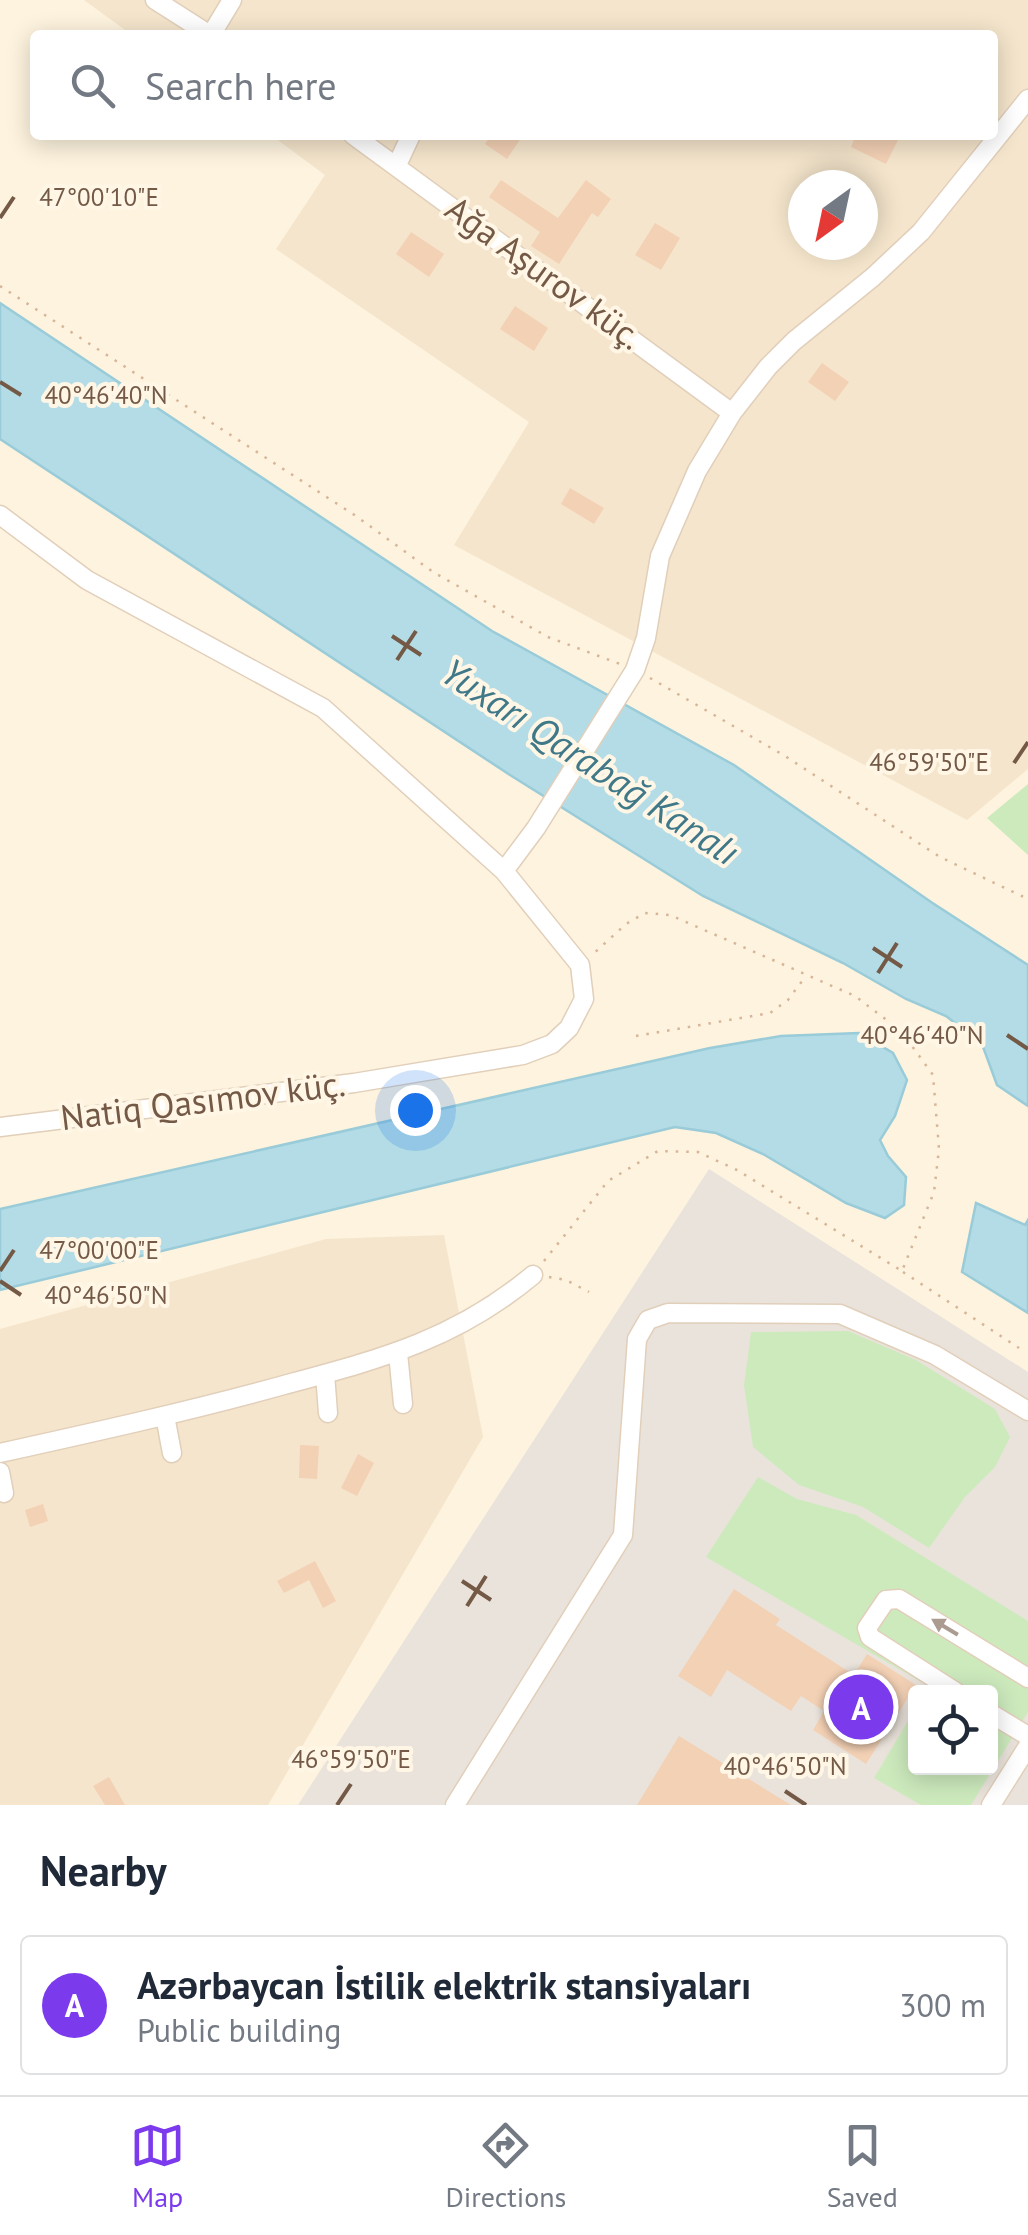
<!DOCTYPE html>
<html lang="en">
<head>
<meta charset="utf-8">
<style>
	body { margin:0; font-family:"PT Sans",sans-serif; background:#f6f6f7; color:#1f2937 }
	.controls { position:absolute; right:30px; bottom:30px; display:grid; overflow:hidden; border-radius:10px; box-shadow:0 5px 25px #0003 }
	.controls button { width:90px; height:90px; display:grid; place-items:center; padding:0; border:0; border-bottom:2px solid #e0e1e3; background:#fff; color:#1f2937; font:50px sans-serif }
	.compass { position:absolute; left:788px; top:170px; width:90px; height:90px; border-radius:50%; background:#fff; box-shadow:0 5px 25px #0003; rotate:213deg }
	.you { position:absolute; left:415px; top:1110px; width:35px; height:35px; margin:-25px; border:8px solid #fff; border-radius:50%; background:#1a73e8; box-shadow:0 0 0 15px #1a73e833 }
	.badge { display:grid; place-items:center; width:65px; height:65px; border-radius:50%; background:#7c3aed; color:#fff; font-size:32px; font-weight:700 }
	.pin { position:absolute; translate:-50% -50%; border:5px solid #fff; box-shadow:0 2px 10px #0006 }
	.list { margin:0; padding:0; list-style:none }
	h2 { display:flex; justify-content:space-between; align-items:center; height:130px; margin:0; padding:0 40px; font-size:42px }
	h2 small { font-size:32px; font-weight:400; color:#747a83 }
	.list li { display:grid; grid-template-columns:65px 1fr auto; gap:30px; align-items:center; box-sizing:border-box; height:140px; margin:0 20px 20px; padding:0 20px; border:2px solid #e0e1e3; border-radius:10px }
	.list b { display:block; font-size:38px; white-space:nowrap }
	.list p { margin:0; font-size:32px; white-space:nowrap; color:#747a83 }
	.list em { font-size:32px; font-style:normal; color:#747a83 }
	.icon { flex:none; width:55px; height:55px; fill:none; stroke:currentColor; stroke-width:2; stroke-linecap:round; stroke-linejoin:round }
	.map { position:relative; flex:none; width:1028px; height:1805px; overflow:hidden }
	.search { position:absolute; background:#fff; box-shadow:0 5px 25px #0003; left:30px; right:30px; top:30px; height:110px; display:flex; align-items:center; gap:25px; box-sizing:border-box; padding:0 35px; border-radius:10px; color:#747a83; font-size:38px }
	.sheet { height:290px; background:#fff }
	nav { display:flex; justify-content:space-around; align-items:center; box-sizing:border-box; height:140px; border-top:2px solid #e0e1e3; background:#fff; font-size:28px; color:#747a83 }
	nav a { display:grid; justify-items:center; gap:5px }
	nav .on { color:#7c3aed }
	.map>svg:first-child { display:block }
	.residential { fill:#f5e5cc; fill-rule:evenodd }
	.industrial { fill:#eae3db; fill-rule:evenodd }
	.green { fill:#cdeabd }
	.water { fill:#b3dce6; stroke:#99cbd8; stroke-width:2.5 }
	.building { fill:#f3d1b5 }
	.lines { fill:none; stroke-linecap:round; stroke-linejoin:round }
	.minor-casing { stroke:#e1cfba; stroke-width:21 }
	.path { stroke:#d7b599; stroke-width:2.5; stroke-dasharray:2.5 8; stroke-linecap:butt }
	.minor { stroke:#fff; stroke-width:18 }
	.oneway { fill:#ab9b90 }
	.ticks { fill:none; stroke:#735946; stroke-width:4 }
	.labels { text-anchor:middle; stroke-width:8; stroke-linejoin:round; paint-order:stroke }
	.street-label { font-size:35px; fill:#735946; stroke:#fff6e5 }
	.water-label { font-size:38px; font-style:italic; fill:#3f7888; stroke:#fff6e5 }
	.ticks-label { font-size:25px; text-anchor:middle; fill:#735946; stroke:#fff6e5; stroke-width:8; stroke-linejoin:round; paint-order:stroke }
</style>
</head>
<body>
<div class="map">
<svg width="1028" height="1805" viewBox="0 0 1028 1805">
	<rect width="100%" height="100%" fill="#fdf3de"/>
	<!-- residential -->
	<path class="residential" d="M84,0H1028V769L967,820L454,545L529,422L276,249L325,175L271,135H993V35H132ZM803,185H863V245H803Z
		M444,1235L483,1437L268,1805H0V1329L326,1239Z"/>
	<!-- industrial -->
	<path class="industrial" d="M709,1169L1028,1372V1805H298ZM916,1692H990V1768H916Z"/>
	<!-- green -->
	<path class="green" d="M1028,784V855L987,818Z
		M848,1331L916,1360L995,1409L1010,1437L995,1467L965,1497L929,1548L863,1507L799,1485L753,1447L744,1385L751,1332Z
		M758,1477L797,1499L856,1515L1028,1621V1712L971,1805H921L874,1778L915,1709L916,1768H990V1692H925L928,1686L706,1557Z"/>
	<!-- water -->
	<path class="water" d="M0,303L492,631L734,765L931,902L1028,965V1106L997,1085L982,1044L946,1016L906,999L843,963L703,896L510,775L0,439Z
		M859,1033L893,1053L907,1080L895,1116L880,1140L888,1156L906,1177L904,1205L885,1218L846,1203L763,1154L716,1133L675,1127L0,1290V1209L710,1048L781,1036Z
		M976,1203L1025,1225L1028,1220V1313L962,1272Z"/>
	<!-- building -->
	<path class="building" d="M491,135H523L507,159L485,144Z
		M856,135H889L898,140L886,164L851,147Z
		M501,180L558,218L586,180L611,199L598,217L592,213L559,264L531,246L540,232L489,197Z
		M655,223L680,238L661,270L635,255Z
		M411,232L444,254L429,277L396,254Z
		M515,306L548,328L534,351L500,329Z
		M822,363L849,382L835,401L808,382Z
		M570,488L604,508L594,524L561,504Z
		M300,1445L319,1446L317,1479L299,1478Z
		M358,1454L374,1463L357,1496L341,1488Z
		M43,1504L48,1521L30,1527L25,1510Z
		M315,1561L336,1601L323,1608L309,1580L284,1593L277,1581Z
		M734,1589L780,1619L776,1625L854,1675L867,1654L916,1685L866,1764L813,1730L824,1711L801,1696L791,1711L727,1670L711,1697L678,1676Z
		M679,1736L791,1805H637Z
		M109,1777L125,1805H105L93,1786Z"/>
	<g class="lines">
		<!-- minor casing -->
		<g class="minor-casing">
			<path id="minor" d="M155,0L210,35
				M211,35L232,0
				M353,135L732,413
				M397,165L411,135
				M0,515L87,580L323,708L504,871L580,965L584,999L569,1028L552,1044L523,1055L354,1083L0,1127
				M504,871L536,828L635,670L646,638L660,556L697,471L732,413L768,367L794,341L873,277L921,232L1028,99
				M398,1353L403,1404
				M325,1374L328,1413
				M165,1416L172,1453
				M0,1453C95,1432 190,1411 284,1385C380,1359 455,1340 533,1275
				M0,1472L4,1493
				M956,1692L870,1637L867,1628L886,1600L899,1599L1028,1678
				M990,1713L1028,1736
				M455,1805L623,1535L637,1339L648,1320L668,1313L840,1314L935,1355L1028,1411
				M991,1805L1028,1746"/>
		</g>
		<!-- path -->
		<path class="path" d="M0,286L356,516L433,572L548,637L620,664
			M650,678L785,756L940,857L1028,899
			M636,1036L770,1013L788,1000L805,977
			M544,1261L608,1181L658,1151L698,1152L737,1170L902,1271L934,1192L939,1149L933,1075L901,1031L855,996L670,915L645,913L626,924L592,955
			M903,1272L1019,1348
			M549,1277L566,1280L589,1292"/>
		<!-- minor -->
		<use href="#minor" class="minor"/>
	</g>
	<!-- one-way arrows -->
	<defs><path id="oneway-solid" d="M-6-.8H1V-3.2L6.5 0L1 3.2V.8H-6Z" transform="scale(2.5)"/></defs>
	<use class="oneway" href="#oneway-solid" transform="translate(945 1627) rotate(-149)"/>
	<!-- ticks -->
	<path class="ticks" d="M0,218L14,197M0,382L21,395M392,636L421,655M397,660L416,631M1014,763L1028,742M873,948L902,967M878,973L897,943M1007,1035L1028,1049M0,1271L14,1250M0,1281L21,1295M462,1581L491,1600M467,1606L486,1576M785,1791L806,1805M337,1805L351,1784"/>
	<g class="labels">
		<!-- street labels -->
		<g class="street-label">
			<text transform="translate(544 273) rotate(36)" y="12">Ağa Aşurov küç.</text>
			<text transform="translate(203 1101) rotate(-7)" y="12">Natiq Qasımov küç.</text>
		</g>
		<!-- water labels -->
		<g class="water-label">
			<text transform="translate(590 762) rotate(33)" y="13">Yuxarı Qarabağ Kanalı</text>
		</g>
	</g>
	<g class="ticks-label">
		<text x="99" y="206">47°00'10"E</text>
		<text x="106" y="404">40°46'40"N</text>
		<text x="929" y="771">46°59'50"E</text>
		<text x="922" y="1044">40°46'40"N</text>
		<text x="99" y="1259">47°00'00"E</text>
		<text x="106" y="1304">40°46'50"N</text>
		<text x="351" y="1768">46°59'50"E</text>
		<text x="785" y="1775">40°46'50"N</text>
	</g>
</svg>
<div class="controls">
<button><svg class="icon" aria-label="locate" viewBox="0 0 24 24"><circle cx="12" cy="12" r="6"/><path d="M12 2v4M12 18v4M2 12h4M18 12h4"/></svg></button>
</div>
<svg class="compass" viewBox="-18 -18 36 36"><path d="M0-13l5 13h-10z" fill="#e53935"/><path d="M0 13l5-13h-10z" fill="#747a83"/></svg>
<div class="you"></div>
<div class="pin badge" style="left:861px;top:1707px">A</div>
<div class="search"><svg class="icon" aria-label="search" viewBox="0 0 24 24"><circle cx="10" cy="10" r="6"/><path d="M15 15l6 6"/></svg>Search here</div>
</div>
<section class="sheet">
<h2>Nearby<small></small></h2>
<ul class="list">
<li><span class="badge">A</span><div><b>Azərbaycan İstilik elektrik stansiyaları</b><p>Public building</p></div><em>300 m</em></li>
</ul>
</section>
<nav>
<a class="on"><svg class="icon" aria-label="map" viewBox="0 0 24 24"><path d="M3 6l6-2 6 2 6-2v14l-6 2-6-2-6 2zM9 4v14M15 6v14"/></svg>Map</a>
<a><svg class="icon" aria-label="directions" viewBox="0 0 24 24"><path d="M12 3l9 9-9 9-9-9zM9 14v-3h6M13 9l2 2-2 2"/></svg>Directions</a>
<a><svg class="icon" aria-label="saved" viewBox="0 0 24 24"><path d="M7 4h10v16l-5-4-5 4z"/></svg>Saved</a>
</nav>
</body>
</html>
